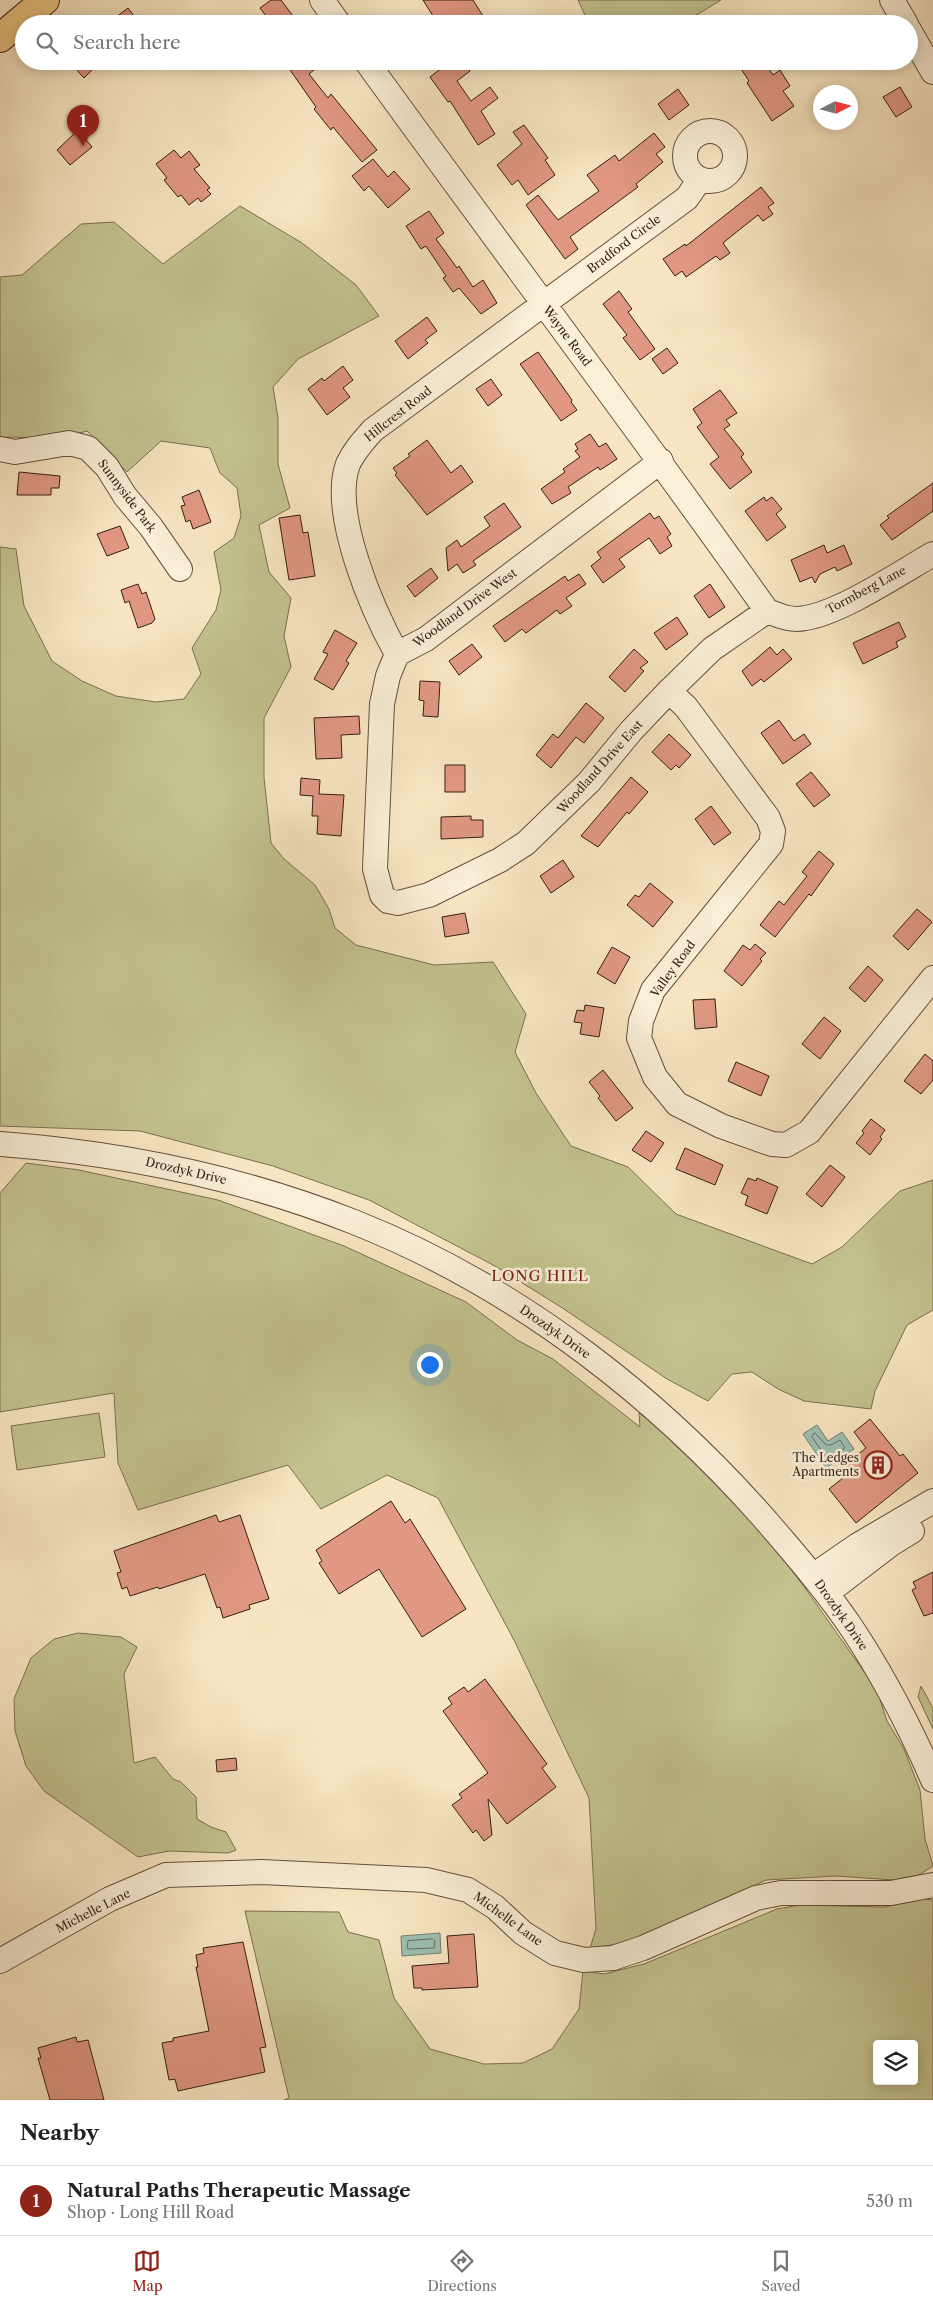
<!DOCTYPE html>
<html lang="en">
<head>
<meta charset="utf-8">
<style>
	body { margin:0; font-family:"Libre Caslon Text",serif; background:#f2f2f2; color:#222 }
	.controls { position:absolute; right:15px; bottom:15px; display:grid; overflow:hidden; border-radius:5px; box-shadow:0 2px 12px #0003 }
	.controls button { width:45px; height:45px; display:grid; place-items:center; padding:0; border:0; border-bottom:1px solid #e0e0e0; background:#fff; color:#222; font:25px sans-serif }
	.compass { position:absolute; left:813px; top:85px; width:45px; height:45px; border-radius:50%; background:#fff; box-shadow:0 2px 12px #0003; rotate:84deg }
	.you { position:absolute; left:429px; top:1364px; width:18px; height:18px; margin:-12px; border:4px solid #fff; border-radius:50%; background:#1a73e8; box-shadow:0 0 0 8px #1a73e833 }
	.badge { display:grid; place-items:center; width:32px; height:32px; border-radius:50%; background:#8f2418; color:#fff; font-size:16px; font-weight:700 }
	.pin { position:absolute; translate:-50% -41px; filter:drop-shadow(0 1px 2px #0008) }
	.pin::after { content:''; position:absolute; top:26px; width:18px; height:15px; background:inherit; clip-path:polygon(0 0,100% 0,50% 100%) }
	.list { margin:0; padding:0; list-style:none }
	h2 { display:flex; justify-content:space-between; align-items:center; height:65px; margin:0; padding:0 20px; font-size:21px }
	h2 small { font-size:16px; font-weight:400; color:#767676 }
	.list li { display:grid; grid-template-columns:32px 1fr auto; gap:15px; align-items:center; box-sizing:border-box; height:70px; padding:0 20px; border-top:1px solid #e0e0e0 }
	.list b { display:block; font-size:19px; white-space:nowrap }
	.list p { margin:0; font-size:16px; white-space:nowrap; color:#767676 }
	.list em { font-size:16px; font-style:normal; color:#767676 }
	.icon { flex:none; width:28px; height:28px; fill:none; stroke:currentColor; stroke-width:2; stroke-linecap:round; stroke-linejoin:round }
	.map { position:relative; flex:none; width:933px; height:2100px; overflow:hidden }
	.search { position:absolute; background:#fff; box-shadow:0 2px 12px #0003; left:15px; right:15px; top:15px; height:55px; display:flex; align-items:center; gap:12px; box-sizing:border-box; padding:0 18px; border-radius:28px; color:#767676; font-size:19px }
	.sheet { height:135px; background:#fff }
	nav { display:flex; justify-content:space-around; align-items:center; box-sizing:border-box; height:70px; border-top:1px solid #e0e0e0; background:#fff; font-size:14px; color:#767676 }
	nav a { display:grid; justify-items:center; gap:2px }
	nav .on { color:#8f2418 }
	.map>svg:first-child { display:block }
	.green { fill:#c3c38f; stroke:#7c7051; fill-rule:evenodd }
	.water { fill:#9dc0b2; stroke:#737f72 }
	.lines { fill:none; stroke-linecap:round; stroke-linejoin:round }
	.shore { stroke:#686e62; stroke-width:1 }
	.building { fill:#e19883; stroke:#341d13 }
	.minor-casing { stroke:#654f3f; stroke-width:26 }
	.major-casing { stroke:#341d13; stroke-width:30 }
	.minor { stroke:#faefd7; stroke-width:24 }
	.major { stroke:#ecc381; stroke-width:28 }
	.labels { text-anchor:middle; stroke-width:5; stroke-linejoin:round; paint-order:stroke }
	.street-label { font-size:12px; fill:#341d13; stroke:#faefd7 }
	.poi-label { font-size:12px; fill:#341d13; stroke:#faefd7; text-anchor:end }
	.quarter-label { font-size:15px; letter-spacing:1px; fill:#7a1f14; stroke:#faefd7 }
</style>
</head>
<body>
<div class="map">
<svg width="933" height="2100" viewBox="0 0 933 2100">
	<rect width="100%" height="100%" fill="#f8e6c2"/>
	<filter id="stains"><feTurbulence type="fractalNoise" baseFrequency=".004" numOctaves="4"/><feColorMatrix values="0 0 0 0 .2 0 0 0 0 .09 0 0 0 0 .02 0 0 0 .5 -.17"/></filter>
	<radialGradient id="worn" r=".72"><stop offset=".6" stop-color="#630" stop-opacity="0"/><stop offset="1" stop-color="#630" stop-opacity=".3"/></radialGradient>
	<!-- green -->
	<path class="green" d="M578,0H721L682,24H589Z
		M240,206L302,243L356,285L379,316L298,359L273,387L278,418V464L290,508L259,525L269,572L291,598L284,636L291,667L264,718V777L271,843L284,859L315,885L329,909L335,928L356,945L434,965L493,962L526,1014L515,1052L536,1093L571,1146L628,1167L676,1214L812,1264L842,1247L900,1191L933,1180V1310L907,1325L875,1391L871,1409L804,1401L778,1389L752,1372L732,1374L708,1401L667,1379L564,1309L495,1266L369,1200L273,1166L140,1131L0,1126V547L16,549L24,606L52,661L82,681L116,696L156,702L184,699L201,674L192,648L216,610L221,590L214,552L234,538L241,516L237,488L220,473L210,448L161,441L127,472L87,431L61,438L0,437V277L22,275L81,224L114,222L163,264Z
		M26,1163L79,1170L218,1200L344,1246L466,1302L517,1340L553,1359L640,1427L639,1413L652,1422L728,1496L774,1547L805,1588L877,1690L887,1721L904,1749L920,1790L925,1839L933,1866L919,1875L894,1880L836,1876L766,1880L631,1941L590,1949L596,1928L589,1798L515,1642L438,1498L387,1475L321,1509L288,1465L138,1510L118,1463L114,1393L0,1412V1193Z
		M99,1413L105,1457L17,1470L11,1426Z
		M78,1633L121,1637L137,1647L124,1674L134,1763L155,1757L173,1779L181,1782L196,1797L197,1819L211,1827L226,1832L236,1850L228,1853L169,1851L138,1857L44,1791L26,1766L15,1731L14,1699L31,1658L54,1639Z
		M921,1686L933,1708V1729L918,1697Z
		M925,1899L933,1900V2100H284L289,2098L245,1911L339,1912L348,1932L379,1940L394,1998L430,2049L484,2064L523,2063L552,2049L579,2009L583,1971L604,1974L644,1964L777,1909L800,1905L884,1907ZM877,2044H914V2081H877Z"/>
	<!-- water -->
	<path class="water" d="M817,1425L828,1441L842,1432L854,1449L826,1468L803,1434Z
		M440,1933L441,1953L402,1956L401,1936Z"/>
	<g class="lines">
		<!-- shore -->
		<path class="shore" d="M815,1433L826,1445H831L840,1440L845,1448L827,1459L812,1437Z
			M433,1939L435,1941L434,1948L407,1949L408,1941Z"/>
	</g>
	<!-- building -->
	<path class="building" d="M271,0H281L299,24H272L260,8Z
		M423,0H473L488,24H438Z
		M128,8L140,24H107Z
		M69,61H86L93,69L84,78Z
		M295,61H325L309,74L328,98L331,94L377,150L362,162L333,127L331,130L314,109L316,107L288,67Z
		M451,61H463L470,71L457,81L471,101L490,87L498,98L481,111L495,134L478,145L450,101L448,102L430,77Z
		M736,61H763L773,75L780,70L790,86L783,91L794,106L772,121L747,83L749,81Z
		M900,87L912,107L896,117L883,97Z
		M678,89L689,105L669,120L658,104Z
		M524,125L548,158L545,160L555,175L528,195L518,180L512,185L497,165L522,144L513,132Z
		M78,130L92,147L70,165L57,150Z
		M654,133L665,147L656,154L663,162L636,184L638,187L570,237L578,249L565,259L526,205L538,195L558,220L599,191L587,175L615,155L619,161Z
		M174,150L181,158L189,151L200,165L194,169L210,188L207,190L211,194L201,202L198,198L189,205L181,195L178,197L164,180L167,178L156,164Z
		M373,159L388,177L394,171L410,189L388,208L369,186L364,191L352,176Z
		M761,187L774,203L768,207L773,214L763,221L758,215L734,234L723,243L730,253L720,260L716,256L686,277L682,271L675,276L663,259L685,244L686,246Z
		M429,211L444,233L436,239L457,268L459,266L473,287L483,280L497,303L481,314L459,288L453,292L443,278L446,276L426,246L421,249L406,226Z
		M619,291L632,309L628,312L655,349L640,360L623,338L627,335L603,304Z
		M427,317L437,331L425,340L428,343L408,359L395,341Z
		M667,348L678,363L663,374L652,359Z
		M538,352L572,400L571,402L577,410L561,421L520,364Z
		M343,366L353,380L343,388L350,397L327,415L308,389L322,378L324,381Z
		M491,379L502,395L488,406L476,389Z
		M720,390L737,413L726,420L730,425L724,429L744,454L741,457L752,472L730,489L710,464L719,457L697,427L702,423L693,409Z
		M590,434L599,447L606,443L617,459L600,470L598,467L568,487L571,493L552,504L541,489L565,472L563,469L580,457L575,451L578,449L575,444Z
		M427,440L451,473L461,465L473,482L427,515L395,475L397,473L393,468L410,456L408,454Z
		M19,472L60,476L59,488H51V495H17Z
		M933,483V511L892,540L880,525L889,518L887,516Z
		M199,490L211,522L193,529L190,520L186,522L181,506L185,505L182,497Z
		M764,497L766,501L772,497L782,509L776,514L786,527L767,541L745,511Z
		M504,503L521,527L473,561L476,565L463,573L457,564L448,571L446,548L457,540L461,547L490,526L484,517Z
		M650,513L654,519L659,516L671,534L667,537L672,546L660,554L649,538L619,559L625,567L603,583L591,566L601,558L597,552Z
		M300,515L303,533L308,532L315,576L289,580L279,518Z
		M120,526L129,548L107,556L97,534Z
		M824,545L827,553L844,545L852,564L837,571L835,567L820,574L815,583L812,577L800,582L791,560Z
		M431,568L438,578L415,597L407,586Z
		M579,574L586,584L566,598L572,606L560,614L557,610L526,633L522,629L505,642L493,626L565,576L568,581Z
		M138,584L142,594L146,592L155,619L152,623L138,628L129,601L125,603L121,590Z
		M710,584L725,607L709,618L694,596Z
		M677,617L688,634L666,650L654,633Z
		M899,622L906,637L896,642L898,647L863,664L853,643Z
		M335,630L357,643L346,661L349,663L333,690L314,679L328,654L323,652Z
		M472,644L482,657L459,675L449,661Z
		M770,647L777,655L783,649L792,659L764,682L761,679L752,686L742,671Z
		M634,649L648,662L640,668L644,671L625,692L609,677Z
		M420,681L440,682L438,717L423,716L424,701L419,700Z
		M586,703L604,718L584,743L576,737L551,768L536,755L553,734L558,738Z
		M359,716L360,734L341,735L342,758L316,759L314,718Z
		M779,720L794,741L804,734L811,744L783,764L761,733Z
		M669,734L691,755L679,768L676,765L671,770L652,752Z
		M445,765H465V792H445Z
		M811,772L830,795L814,807L796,784Z
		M631,777L648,792L629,814L627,812L598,847L581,836Z
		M301,778L320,780L319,794L344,795L341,836L317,834L318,816H312L313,796L300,795Z
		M711,806L731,833L714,845L695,819Z
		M471,816V820H483V837L441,839V817Z
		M819,851L834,864L811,896L809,894L775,937L760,925L779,901L784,905L807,876L802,872Z
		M563,860L574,877L551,893L540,876Z
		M650,883L673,902L653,927L627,905L635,895L639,897Z
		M917,909L932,922L908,950L893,936Z
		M465,913L469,933L445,937L442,917Z
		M755,944L766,953L760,959L762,961L742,986L724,971L743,945L750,950Z
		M612,947L630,957L615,984L597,973Z
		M868,966L883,980L865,1002L849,988Z
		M715,999L717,1027L695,1029L693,1000Z
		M585,1005L604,1008L599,1037L580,1034L582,1023L574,1022L577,1010L584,1011Z
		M824,1017L841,1031L820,1059L802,1044Z
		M925,1054L933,1061V1080L921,1094L904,1081Z
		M736,1062L769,1076L761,1096L728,1081Z
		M603,1070L633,1108L616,1121L598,1098L600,1096L589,1082Z
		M871,1119L885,1130L880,1137L882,1139L870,1155L856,1143L864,1133L862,1131Z
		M646,1131L664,1143L651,1162L632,1150Z
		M685,1148L723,1165L715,1185L676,1169Z
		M830,1165L845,1177L822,1207L806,1194Z
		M748,1178L756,1181L757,1178L778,1187L767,1214L745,1205L748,1196L741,1193Z
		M870,1419L900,1456L903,1454L918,1473L856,1523L829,1489L843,1478L837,1471L866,1448L854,1432Z
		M391,1501L405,1523L410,1519L466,1609L422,1637L379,1569L339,1594L319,1563L322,1561L316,1550Z
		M216,1515L219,1522L240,1515L269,1599L249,1605L250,1609L223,1618L220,1607L217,1608L205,1574L159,1589L158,1587L130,1596L127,1587L122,1589L117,1573L121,1572L114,1551Z
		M933,1572V1613L924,1616L912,1590L916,1588L913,1582Z
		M485,1679L547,1764L542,1768L556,1787L507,1824L488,1799L492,1835L484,1841L476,1830L473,1833L452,1805L462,1798L459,1794L488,1773L443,1711L452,1704L448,1698L464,1687L468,1692Z
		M236,1758L237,1770L217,1772L216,1760Z
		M474,1934L478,1987L422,1990V1988H414L412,1966L449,1963L447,1936Z
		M243,1942L266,2047L260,2048L265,2072L178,2091L175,2079L169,2080L162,2043L173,2041V2038L209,2031L196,1967H198L196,1955L204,1953L203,1948Z
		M76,2037L77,2042L88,2040L104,2100H50L38,2058H41L38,2048Z"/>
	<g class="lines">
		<!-- minor casing -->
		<g class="minor-casing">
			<path id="minor" d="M322,0L339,24
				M892,0L906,24
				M909,30L933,72
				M366,61C499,245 636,426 767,611
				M685 156a25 25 0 1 1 50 0a25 25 0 1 1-50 0Z
				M0,449L15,452L69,443L88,448L107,467L125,496L151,527L180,569
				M661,461L426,639L397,654L388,676L382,704L375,869L382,895L388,901L398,903L429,895L500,860L526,843L589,782L631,731L669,691L712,649L767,611
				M767,611C780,616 791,621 805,618C840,613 900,573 933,554
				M397,654C373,611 330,513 348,464C354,451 363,441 373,430L687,198L700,179
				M669,691L686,707L768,818L773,831L771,844L653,990L641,1021L639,1038L655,1077L677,1104L721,1126L772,1144L786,1145L809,1132L933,978
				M0,1144C122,1153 240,1177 354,1222C520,1288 666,1402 781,1538C806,1567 830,1596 851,1627C883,1675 910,1727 933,1780
				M813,1576L858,1545L933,1501
				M827,1593L891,1544L912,1531
				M0,1961L110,1899L166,1875L262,1872L426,1880L468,1890L495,1907L523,1933L555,1953L584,1960L613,1958L643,1948L756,1898L781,1893H891L933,1885"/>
		</g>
		<!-- major casing -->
		<g class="major-casing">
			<path id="major" d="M0,38L45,0"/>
		</g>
		<!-- minor -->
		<use href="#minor" class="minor"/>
		<!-- major -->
		<use href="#major" class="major"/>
	</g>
	<!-- icons -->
	<defs>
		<g id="building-ring" transform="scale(1.4375)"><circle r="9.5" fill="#faefd7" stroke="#8f2418" stroke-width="1.5"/><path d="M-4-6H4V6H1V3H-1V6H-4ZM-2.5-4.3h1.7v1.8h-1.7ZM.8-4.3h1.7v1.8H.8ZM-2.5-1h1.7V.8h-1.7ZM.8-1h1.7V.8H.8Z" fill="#8f2418"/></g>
	</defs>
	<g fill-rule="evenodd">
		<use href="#building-ring" x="878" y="1465"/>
	</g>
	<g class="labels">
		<!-- street labels -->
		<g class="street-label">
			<text transform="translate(624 244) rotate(-37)" y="4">Bradford Circle</text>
			<text transform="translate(567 336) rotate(53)" y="4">Wayne Road</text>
			<text transform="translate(398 414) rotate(-38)" y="4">Hillcrest Road</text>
			<text transform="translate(127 496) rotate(53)" y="4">Sunnyside Park</text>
			<text transform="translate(866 590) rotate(-28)" y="4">Tormberg Lane</text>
			<text transform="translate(465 608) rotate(-36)" y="4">Woodland Drive West</text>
			<text transform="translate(600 767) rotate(-48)" y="4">Woodland Drive East</text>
			<text transform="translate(673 969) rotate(-54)" y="4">Valley Road</text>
			<text transform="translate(186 1171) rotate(13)" y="4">Drozdyk Drive</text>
			<text transform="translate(555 1332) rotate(35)" y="4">Drozdyk Drive</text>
			<text transform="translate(841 1615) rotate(55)" y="4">Drozdyk Drive</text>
			<text transform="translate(93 1911) rotate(-27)" y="4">Michelle Lane</text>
			<text transform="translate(508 1919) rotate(36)" y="4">Michelle Lane</text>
		</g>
		<!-- poi labels -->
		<g class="poi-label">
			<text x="859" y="1462">The Ledges<tspan x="859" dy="14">Apartments</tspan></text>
		</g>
		<!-- quarter labels -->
		<g class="quarter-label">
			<text x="540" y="1281">LONG HILL</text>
		</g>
	</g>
	<rect width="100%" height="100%" filter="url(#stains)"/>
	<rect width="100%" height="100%" fill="url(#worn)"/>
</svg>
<div class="controls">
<button><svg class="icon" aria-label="layers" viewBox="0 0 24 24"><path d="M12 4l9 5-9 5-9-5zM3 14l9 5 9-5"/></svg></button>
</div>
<svg class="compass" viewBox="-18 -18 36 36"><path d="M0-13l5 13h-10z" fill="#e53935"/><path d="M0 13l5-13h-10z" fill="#767676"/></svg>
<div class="you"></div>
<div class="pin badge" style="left:83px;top:146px">1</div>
<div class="search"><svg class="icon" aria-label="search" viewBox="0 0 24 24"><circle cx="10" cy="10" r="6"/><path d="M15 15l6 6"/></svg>Search here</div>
</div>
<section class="sheet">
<h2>Nearby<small></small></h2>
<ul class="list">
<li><span class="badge">1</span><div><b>Natural Paths Therapeutic Massage</b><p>Shop · Long Hill Road</p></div><em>530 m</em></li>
</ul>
</section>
<nav>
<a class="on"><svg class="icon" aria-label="map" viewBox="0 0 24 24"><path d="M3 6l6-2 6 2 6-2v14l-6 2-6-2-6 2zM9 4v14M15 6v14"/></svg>Map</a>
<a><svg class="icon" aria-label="directions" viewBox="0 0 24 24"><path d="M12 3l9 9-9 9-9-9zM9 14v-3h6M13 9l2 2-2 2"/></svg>Directions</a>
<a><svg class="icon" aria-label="saved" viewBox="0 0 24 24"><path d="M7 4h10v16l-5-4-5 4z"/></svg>Saved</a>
</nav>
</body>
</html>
